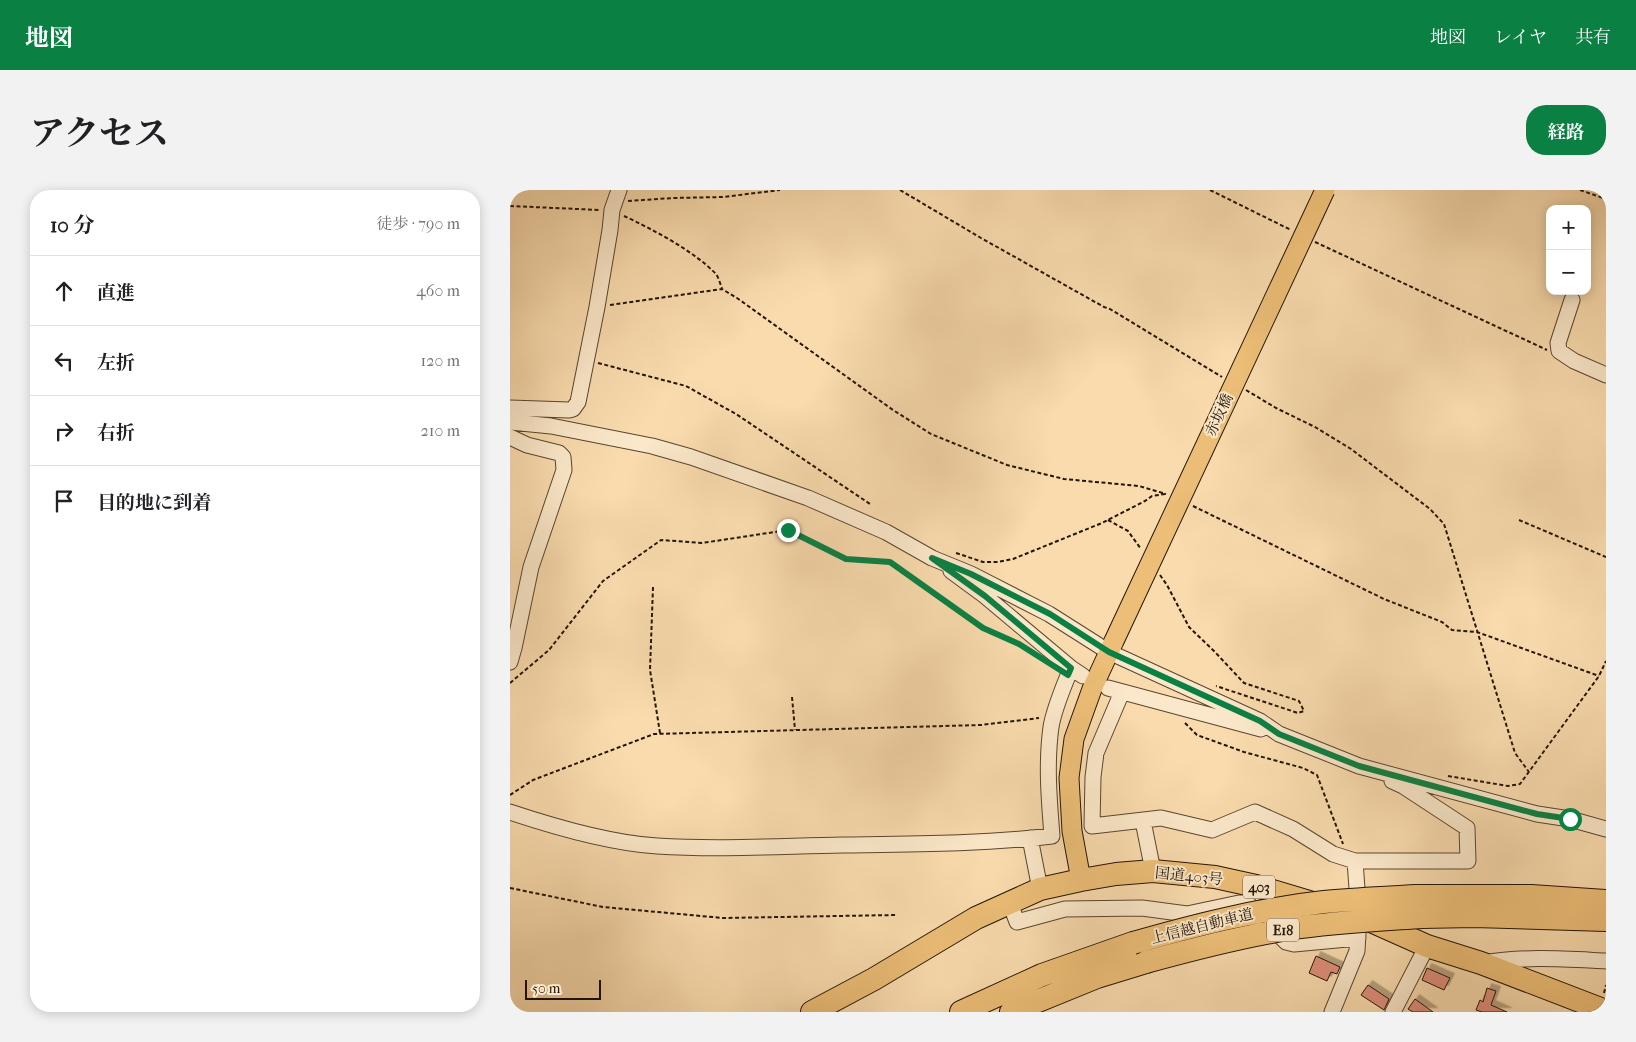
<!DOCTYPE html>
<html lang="ja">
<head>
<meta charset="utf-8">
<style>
	body { margin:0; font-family:"IM FELL French Canon","Noto Serif JP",serif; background:#f2f2f2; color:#202124 }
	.controls { position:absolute; right:15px; top:15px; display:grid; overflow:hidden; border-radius:10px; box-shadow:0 2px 12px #0003 }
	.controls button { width:45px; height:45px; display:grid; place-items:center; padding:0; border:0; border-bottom:1px solid #e0e0e0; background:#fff; color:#202124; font:25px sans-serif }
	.scale { position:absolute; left:15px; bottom:12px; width:76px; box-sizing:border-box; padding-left:5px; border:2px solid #241506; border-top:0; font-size:14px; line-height:18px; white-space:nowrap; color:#241506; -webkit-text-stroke:4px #fbe8ca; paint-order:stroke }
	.stop { position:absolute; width:15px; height:15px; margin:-11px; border:4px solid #0b8043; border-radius:50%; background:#fff }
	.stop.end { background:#0b8043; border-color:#fff; box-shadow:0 1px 5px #0008 }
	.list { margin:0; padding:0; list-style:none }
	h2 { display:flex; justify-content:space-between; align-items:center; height:65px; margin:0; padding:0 20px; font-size:21px }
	h2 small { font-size:16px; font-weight:400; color:#757577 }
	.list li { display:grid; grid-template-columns:32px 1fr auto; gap:15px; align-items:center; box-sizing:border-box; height:70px; padding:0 20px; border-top:1px solid #e0e0e0 }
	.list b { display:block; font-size:19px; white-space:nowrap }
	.list em { font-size:16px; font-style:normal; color:#757577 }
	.icon { flex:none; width:28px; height:28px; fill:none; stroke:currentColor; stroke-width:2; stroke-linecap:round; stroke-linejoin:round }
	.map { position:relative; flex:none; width:1096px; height:822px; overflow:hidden; border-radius:20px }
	header { display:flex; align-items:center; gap:30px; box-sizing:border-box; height:70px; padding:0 25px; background:#0b8043; color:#fff }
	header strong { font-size:24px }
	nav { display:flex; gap:28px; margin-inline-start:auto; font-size:18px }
	.intro { display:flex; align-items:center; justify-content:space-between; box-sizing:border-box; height:120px; padding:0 30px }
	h1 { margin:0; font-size:35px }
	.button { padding:12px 22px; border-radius:20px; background:#0b8043; color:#fff; font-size:18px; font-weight:700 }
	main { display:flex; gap:30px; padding:0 30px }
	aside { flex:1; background:#fff; border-radius:20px; box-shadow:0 2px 12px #0003 }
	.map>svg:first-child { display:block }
	.building { fill:#df8f7c; stroke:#241506; filter:url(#shadow) }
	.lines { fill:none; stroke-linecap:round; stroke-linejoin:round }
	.minor-casing { stroke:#594630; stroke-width:17 }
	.major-casing { stroke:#241506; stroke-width:21 }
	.highway-casing { stroke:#241506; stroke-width:24 }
	.path { stroke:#241506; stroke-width:2; stroke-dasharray:4 2.5; stroke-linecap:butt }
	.minor { stroke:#fbe8ca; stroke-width:15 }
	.major { stroke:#ecbe77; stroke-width:19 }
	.highway { stroke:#ecbe77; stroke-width:22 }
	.major-bridge-casing { stroke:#241506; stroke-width:21; stroke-linecap:butt }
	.highway-bridge-casing { stroke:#241506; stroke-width:24; stroke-linecap:butt }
	.major-bridge { stroke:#ecbe77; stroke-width:19 }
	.highway-bridge { stroke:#ecbe77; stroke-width:22 }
	.route { stroke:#0b8043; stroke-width:6 }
	.labels { text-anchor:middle; stroke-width:4; stroke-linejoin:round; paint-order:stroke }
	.shield { fill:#fbe8ca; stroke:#645441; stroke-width:1 }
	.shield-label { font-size:14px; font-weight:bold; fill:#241506 }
	.street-label { font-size:15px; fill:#241506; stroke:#fbe8ca }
</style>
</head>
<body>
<header>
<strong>地図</strong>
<nav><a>地図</a><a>レイヤ</a><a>共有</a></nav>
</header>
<div class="intro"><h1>アクセス</h1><a class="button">経路</a></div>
<main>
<aside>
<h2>10 分<small>徒歩 · 790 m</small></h2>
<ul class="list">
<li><svg class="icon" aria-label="ahead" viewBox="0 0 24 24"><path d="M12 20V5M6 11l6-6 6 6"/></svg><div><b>直進</b></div><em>460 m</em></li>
<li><svg class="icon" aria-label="left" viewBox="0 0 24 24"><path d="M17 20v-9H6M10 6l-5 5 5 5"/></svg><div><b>左折</b></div><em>120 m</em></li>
<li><svg class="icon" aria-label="right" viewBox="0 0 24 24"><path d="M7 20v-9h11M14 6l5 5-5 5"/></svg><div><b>右折</b></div><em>210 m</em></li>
<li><svg class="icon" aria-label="arrive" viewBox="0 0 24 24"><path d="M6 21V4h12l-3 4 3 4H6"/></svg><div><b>目的地に到着</b></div></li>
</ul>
</aside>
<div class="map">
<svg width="1096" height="822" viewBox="0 0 1096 822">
	<defs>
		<filter id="shadow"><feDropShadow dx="4.5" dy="-4.5" stdDeviation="0" flood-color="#0004"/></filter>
	</defs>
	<rect width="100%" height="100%" fill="#f9dbae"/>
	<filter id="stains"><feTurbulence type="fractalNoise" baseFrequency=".004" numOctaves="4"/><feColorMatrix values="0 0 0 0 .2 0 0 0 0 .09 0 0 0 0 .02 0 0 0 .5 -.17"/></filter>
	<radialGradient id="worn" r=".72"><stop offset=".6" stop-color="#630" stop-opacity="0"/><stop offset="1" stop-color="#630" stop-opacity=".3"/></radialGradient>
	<!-- building -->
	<path class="building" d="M806,766L830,777L827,784L821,782L817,791L799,783Z
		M917,778L940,788L934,800L912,790Z
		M858,795L879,809L874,820L851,805Z
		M977,798L986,801L981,815L997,822H972L966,820L970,810L973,812Z
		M905,809L923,822H903L898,819Z"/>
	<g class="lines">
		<!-- minor casing -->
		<g class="minor-casing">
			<path id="minor" d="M1062,110L1048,153L1049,161L1064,171L1096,185
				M0,218L59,220L63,219L68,212L87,117L100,40L102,20L109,0
				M0,232L41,236L142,256L181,267L298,308L376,342L422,368L461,384L539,424L599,462L750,531L769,544L849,576L1027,624L1060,629L1096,639
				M0,247L17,255L49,263L53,267L54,280L21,377L4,458L0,472
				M441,381L475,406L561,478L573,486
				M598,498L751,539
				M612,502L586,563L583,587L582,636L651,628L702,640L745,622L783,639L823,664L845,671H958L957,638L893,596L882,591
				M0,622C45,637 100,653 147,656C209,660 272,656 333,655C403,654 472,654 542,646C539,609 536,573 541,537C544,518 554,496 561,478
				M633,631L643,681
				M520,648L530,699
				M500,713L507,732L555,719L632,718L677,724L729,713H737L776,752L784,754L848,748
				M973,773C1015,766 1054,769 1096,771
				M822,822L847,761L849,726L845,671
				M883,822L917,756"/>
		</g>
		<!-- major casing -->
		<g class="major-casing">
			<path id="major" d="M571,690L562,641L559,588L564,549L582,499L604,451"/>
		</g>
		<!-- highway casing -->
		<g class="highway-casing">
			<path id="highway" d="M906,706H1021L1096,711
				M852,727L917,756L971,773L1096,821
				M912,727L964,726L1096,730
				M302,822L364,789L466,728L530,699L571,690L606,684L643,681L705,687L746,696L806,714
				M451,822L532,785L623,753
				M501,822L587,787L636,772"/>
		</g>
		<!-- path -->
		<path class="path" d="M390,0L471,48L594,117L600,119L712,187
			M700,0L781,40
			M1070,0L1096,9
			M118,11L163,8L213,7L270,0
			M0,16L90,20
			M114,26C142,39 184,61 206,84C209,88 210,94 212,98
			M805,52L1037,160
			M100,115L212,99L227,108L383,220L421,244L497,275L554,289L629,296L656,304
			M88,173L176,196L226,224L360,314
			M736,200L766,218L805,237L841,259L920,319L934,334L1005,563L1019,582
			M683,316L874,409L932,432L942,440L967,442L1089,486
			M598,330L618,341L631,359
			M1009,330L1096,367
			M446,363L473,372H488L503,369L592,333L635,311L642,306L655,304
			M650,385L657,395L679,437L704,461L734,493L789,511L794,521L788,523L706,496
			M143,397L140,480L150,543
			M0,493L39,460L93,391L151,350L192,353L278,340L336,369L380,372L390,378L473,438L509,454L522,462
			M282,507L285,540
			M675,533L687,545L734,562L793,578L807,585L833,654
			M938,586L998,596L1010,594L1089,486L1096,471
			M0,605L23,590L144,544L471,535L529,528
			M0,698L93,717L213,728L386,725
			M1094,803L1096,795
			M0,818L3,822"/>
		<!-- minor -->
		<use href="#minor" class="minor"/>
		<!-- major -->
		<use href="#major" class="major"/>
		<!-- highway -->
		<use href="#highway" class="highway"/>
		<!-- major-bridge casing -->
		<g class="major-bridge-casing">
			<path id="major-bridge" d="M604,451L815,0"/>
		</g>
		<!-- highway-bridge casing -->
		<g class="highway-bridge-casing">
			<path id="highway-bridge" d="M623,753C686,735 749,719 814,712C845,709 875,708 906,706
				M636,772C683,759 730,747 778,739C823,732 867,730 912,727"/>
		</g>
		<!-- major-bridge -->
		<use href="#major-bridge" class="major-bridge"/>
		<!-- highway-bridge -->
		<use href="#highway-bridge" class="highway-bridge"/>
	</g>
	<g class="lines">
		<!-- route -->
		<path class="route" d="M278,340L336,369L380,372L473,438L509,454L558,485L561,478L475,406L422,368L461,384L540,424L599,462L750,531L769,544L849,576L1027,624L1060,629"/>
	</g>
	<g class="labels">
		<!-- shield labels -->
		<g class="shield">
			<rect x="733" y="685.5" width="32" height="23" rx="4"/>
			<rect x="757" y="728.5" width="32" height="23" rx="4"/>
		</g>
		<g class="shield-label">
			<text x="749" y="702">403</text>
			<text x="773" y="745">E18</text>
		</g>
		<!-- street labels -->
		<g class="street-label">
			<text transform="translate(709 225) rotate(-65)" y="5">赤坂橋</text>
			<text transform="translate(679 686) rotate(6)" y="5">国道403号</text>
			<text transform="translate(692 736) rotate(-14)" y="5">上信越自動車道</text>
		</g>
	</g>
	<rect width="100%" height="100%" filter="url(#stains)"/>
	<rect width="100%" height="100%" fill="url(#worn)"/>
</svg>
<div class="controls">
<button>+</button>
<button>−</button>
</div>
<div class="scale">50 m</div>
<div class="stop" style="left:1060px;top:629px"></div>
<div class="stop end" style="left:278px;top:340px"></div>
</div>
</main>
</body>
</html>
